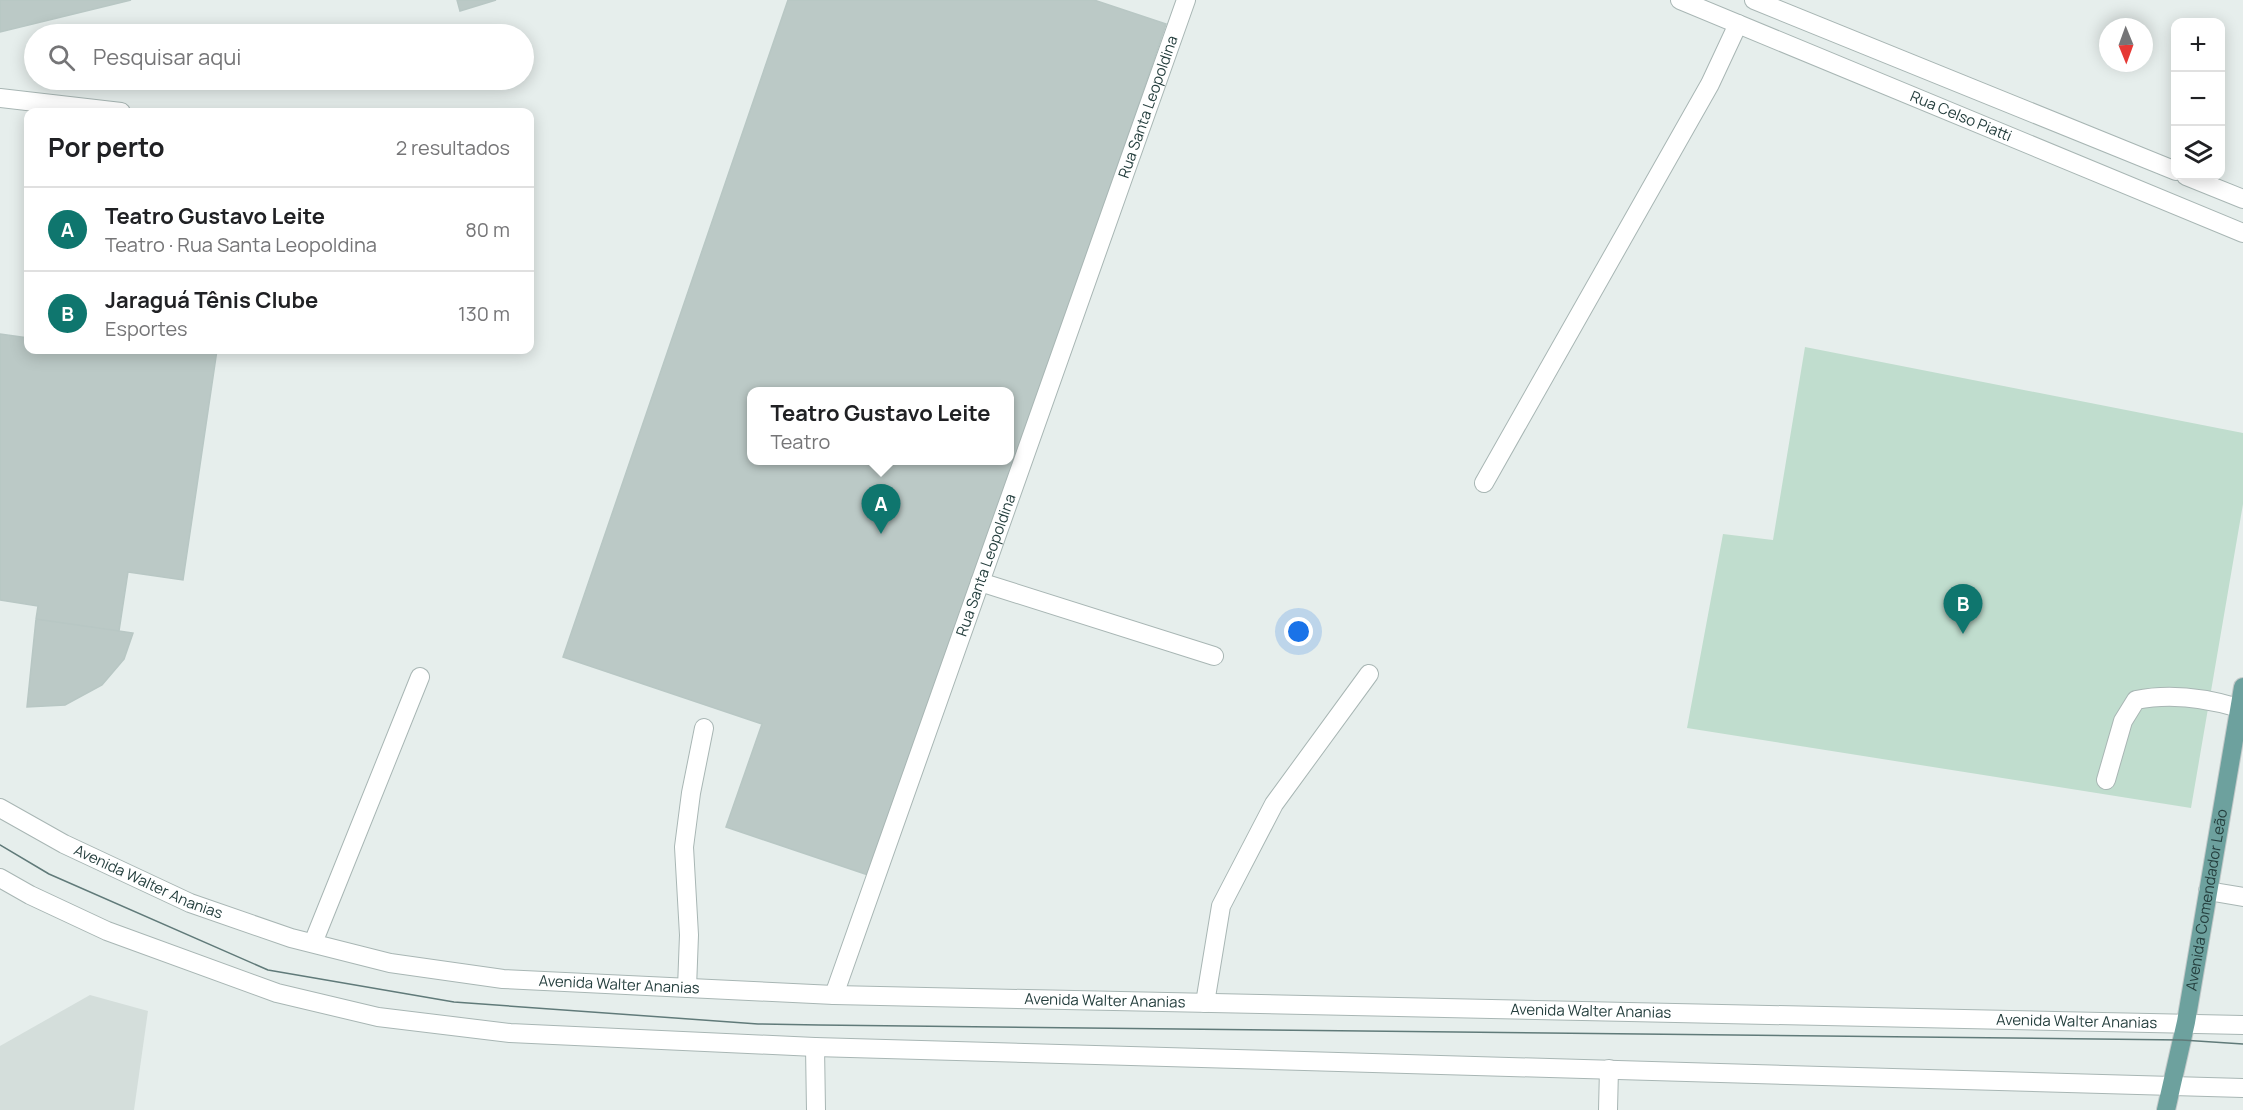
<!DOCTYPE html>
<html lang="pt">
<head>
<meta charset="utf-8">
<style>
	body { margin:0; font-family:Manrope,sans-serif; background:#f2f2f2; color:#202124 }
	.controls { position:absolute; right:18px; top:18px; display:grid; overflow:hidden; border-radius:12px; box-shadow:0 3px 15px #0003 }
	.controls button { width:54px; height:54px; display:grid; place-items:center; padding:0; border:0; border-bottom:2px solid #e0e0e0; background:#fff; color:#202124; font:30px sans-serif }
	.compass { position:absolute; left:2099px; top:18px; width:54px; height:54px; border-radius:50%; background:#fff; box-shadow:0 3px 15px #0003; rotate:179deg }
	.you { position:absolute; left:1299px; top:632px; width:21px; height:21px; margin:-15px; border:4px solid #fff; border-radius:50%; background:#1a73e8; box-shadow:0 0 0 9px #1a73e833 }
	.badge { display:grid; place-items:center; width:39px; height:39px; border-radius:50%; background:#0f766e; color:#fff; font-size:20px; font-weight:700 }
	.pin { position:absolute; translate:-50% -50px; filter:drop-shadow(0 2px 3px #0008) }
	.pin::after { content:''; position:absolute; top:32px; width:21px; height:18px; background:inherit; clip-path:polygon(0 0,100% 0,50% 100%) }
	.popup { position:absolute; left:747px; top:387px; width:267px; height:78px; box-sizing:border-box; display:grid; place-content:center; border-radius:12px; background:#fff; filter:drop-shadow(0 2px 4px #0005); font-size:20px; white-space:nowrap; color:#757577 }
	.popup b { font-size:22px; color:#202124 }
	.popup::after { content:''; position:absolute; left:50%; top:100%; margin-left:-12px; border:12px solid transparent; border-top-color:#fff }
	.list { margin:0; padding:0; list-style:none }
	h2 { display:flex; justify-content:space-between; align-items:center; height:78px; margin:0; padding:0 24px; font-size:26px }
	h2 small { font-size:20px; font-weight:400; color:#757577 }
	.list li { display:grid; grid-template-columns:39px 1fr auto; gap:18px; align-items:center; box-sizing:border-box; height:84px; padding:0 24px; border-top:2px solid #e0e0e0 }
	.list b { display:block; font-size:22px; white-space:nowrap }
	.list p { margin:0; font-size:20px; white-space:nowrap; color:#757577 }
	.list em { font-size:20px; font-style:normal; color:#757577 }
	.icon { flex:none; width:33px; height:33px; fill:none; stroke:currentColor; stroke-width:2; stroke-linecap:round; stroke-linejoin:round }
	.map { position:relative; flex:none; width:2243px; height:1110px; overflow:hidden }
	.search { position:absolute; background:#fff; box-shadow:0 3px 15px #0003; left:24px; top:24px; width:510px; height:66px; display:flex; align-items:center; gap:15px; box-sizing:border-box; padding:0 21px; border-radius:33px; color:#757577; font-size:22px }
	.panel { position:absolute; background:#fff; box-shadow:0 3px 15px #0003; left:24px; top:108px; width:510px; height:246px; border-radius:12px }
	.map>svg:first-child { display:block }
	.built { fill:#d4dedb }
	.green { fill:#c0ddce }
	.building { fill:#bbc9c6; stroke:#b8c7c4; stroke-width:1.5; fill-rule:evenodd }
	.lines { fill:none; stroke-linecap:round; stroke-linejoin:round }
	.minor-casing { stroke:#a8b6b4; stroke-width:20 }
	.major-casing { stroke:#c2c9c9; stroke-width:20 }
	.minor { stroke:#fff; stroke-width:18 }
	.major { stroke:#6da19e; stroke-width:18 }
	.tram { stroke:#607a79; stroke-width:1.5 }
	.labels { text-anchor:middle; stroke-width:4.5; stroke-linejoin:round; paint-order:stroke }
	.street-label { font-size:15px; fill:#253f3e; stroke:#f6faf9 }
</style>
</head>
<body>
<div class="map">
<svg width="2243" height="1110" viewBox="0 0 2243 1110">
	<rect width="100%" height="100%" fill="#e6eeec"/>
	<!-- built -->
	<path class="built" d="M90,995L148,1011L134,1110H0V1046Z"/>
	<!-- green -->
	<path class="green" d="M1805,347L2243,433V504L2191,808L1687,728L1723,534L1773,540Z"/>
	<!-- building -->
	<path class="building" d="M0,0H131L0,32Z
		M457,0H496L460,11Z
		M788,0H1094L1166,24L874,877L726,827L762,724L563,657ZM752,392H1010V460H752Z
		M0,334L28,338V350H217L183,580L128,572L119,631L36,619L38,606L0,600Z
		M36,619L119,631L133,633L124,659L102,685L65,705L27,707Z"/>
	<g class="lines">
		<!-- minor casing -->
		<g class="minor-casing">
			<g id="minor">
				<path id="s1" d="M1680,0L2243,233"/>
				<path d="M1754,0L2176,171"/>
				<path d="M0,98L121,112"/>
				<path d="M2186,176L2243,199"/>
				<path d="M1484,483L1710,84L1738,24"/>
				<path d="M980,582L1214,656"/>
				<path d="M2106,780L2123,721L2136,700C2170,693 2206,698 2239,708"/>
				<path id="s2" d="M0,808L64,844L190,903L291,938L390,963L503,979L834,995L2243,1025"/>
				<path d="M0,878L30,895L107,931L277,993L378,1017L510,1033L815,1047L2243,1088"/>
				<path d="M2208,891L2243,897"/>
				<path d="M313,943L420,677"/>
				<path d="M687,988L689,935L684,847L691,793L704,728"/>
				<path id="s3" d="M834,995L1186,0"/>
				<path d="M1205,1003L1221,906L1274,804L1369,674"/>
				<path d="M815,1047L816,1110"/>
				<path d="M1608,1110L1609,1069"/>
			</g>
		</g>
		<!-- major casing -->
		<g class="major-casing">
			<g id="major">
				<path id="s4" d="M2166,1110L2186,1022L2243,687"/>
			</g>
		</g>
		<!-- minor -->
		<use href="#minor" class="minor"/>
		<!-- major -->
		<use href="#major" class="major"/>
		<!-- tram -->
		<path class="tram" d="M0,845L49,874L268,970L454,1002L758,1024L819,1025L2182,1040L2243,1044"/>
	</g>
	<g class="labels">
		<!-- street labels -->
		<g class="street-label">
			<text dy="5" stroke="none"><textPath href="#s3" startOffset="942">Rua Santa Leopoldina</textPath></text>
			<text dy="5" stroke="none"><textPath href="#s1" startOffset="304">Rua Celso Piatti</textPath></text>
			<text dy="5" stroke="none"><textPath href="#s3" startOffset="456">Rua Santa Leopoldina</textPath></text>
			<text dy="5" stroke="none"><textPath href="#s2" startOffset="166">Avenida Walter Ananias</textPath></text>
			<text dy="5" stroke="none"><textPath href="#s4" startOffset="214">Avenida Comendador Leão</textPath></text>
			<text dy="5" stroke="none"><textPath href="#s2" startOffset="652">Avenida Walter Ananias</textPath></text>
			<text dy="5" stroke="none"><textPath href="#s2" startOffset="1138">Avenida Walter Ananias</textPath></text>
			<text dy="5" stroke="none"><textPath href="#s2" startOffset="1624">Avenida Walter Ananias</textPath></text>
			<text dy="5" stroke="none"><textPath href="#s2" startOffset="2110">Avenida Walter Ananias</textPath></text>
		</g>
	</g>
</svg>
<div class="controls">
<button>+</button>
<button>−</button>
<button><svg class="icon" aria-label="layers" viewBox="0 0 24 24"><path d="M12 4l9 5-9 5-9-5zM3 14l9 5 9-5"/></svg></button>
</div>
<svg class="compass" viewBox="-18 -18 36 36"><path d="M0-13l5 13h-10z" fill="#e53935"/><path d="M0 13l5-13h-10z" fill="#757577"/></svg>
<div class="you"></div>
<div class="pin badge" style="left:881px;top:534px">A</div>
<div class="popup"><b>Teatro Gustavo Leite</b>Teatro</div>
<div class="pin badge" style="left:1963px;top:634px">B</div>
<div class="search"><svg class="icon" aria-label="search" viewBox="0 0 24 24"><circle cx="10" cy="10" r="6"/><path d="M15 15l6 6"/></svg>Pesquisar aqui</div>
<section class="panel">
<h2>Por perto<small>2 resultados</small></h2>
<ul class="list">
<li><span class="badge">A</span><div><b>Teatro Gustavo Leite</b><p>Teatro · Rua Santa Leopoldina</p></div><em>80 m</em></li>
<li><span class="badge">B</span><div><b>Jaraguá Tênis Clube</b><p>Esportes</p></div><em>130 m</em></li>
</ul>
</section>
</div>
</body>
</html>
